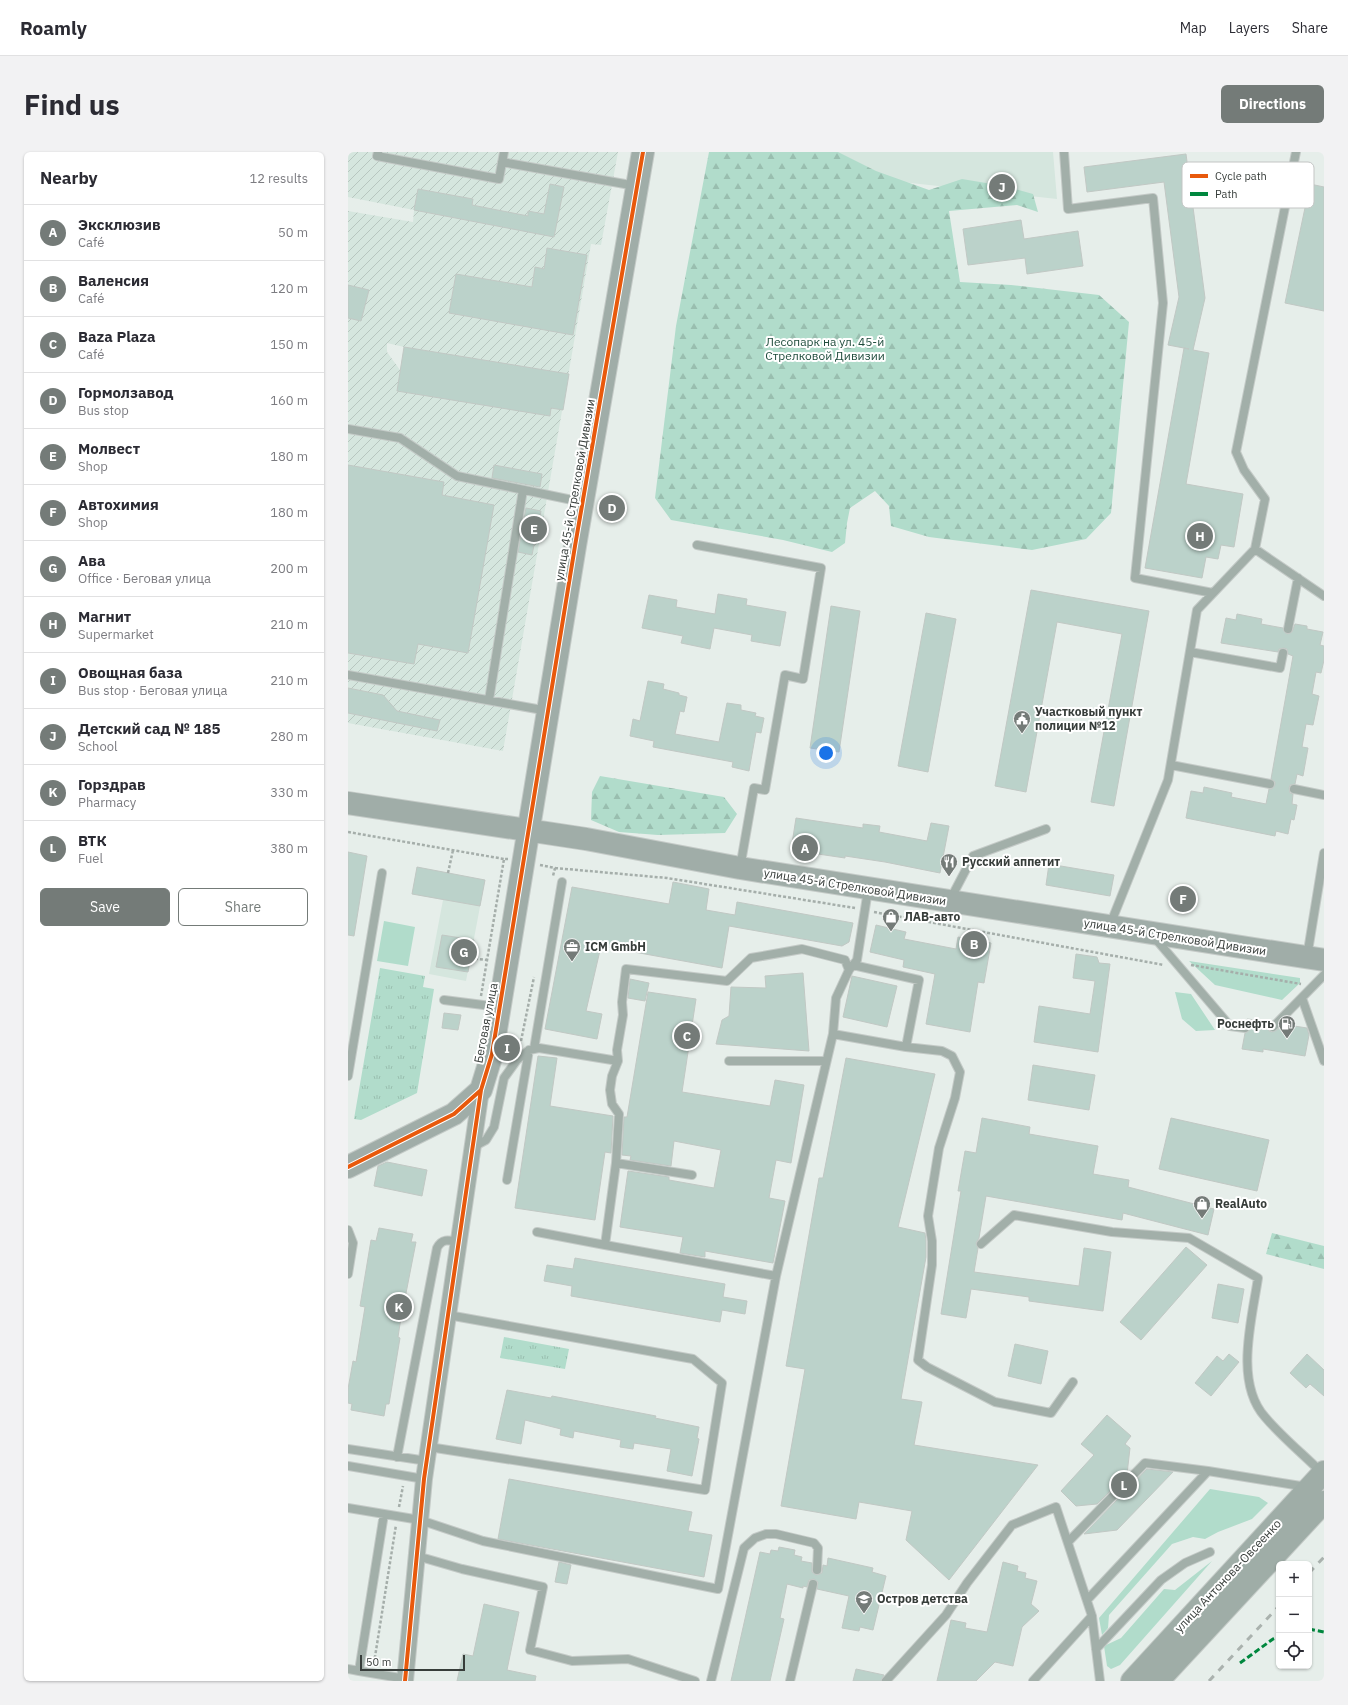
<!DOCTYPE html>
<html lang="en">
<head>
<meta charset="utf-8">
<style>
	body { margin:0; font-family:"IBM Plex Sans",sans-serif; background:#f2f2f3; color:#2b2b33 }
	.controls { position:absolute; right:12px; bottom:12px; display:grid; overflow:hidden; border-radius:6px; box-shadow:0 1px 3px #0004 }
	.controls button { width:36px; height:36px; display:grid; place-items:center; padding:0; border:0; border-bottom:1px solid #e1e1e2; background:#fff; color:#2b2b33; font:20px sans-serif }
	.scale { position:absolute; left:12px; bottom:10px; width:105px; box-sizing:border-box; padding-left:4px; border:2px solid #373d3a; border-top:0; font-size:11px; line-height:14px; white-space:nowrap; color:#373d3a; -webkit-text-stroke:3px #fff; paint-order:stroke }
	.you { position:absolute; left:478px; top:601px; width:14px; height:14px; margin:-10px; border:3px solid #fff; border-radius:50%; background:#1a73e8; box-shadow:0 0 0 6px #1a73e833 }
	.badge { display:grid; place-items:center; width:26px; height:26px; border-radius:50%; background:#747b78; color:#fff; font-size:13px; font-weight:700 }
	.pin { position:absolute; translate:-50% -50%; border:2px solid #fff; box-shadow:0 1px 4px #0006 }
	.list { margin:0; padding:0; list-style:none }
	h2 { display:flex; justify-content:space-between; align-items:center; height:52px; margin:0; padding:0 16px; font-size:17px }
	h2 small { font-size:13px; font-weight:400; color:#7c7c81 }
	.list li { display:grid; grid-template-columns:26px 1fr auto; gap:12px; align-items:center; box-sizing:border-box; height:56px; padding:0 16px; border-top:1px solid #e1e1e2 }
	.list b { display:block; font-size:15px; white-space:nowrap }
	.list p { margin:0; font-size:13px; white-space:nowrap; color:#7c7c81 }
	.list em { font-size:13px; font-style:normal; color:#7c7c81 }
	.actions { display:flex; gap:8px; padding:12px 16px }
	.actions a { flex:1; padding:9px 0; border:1px solid #747b78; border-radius:6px; text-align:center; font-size:14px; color:#747b78 }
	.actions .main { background:#747b78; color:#fff }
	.icon { flex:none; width:22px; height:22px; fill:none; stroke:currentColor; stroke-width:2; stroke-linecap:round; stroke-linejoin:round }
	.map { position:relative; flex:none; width:976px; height:1529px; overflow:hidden; border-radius:6px }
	header { display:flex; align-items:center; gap:24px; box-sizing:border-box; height:56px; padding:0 20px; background:#fff; border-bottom:1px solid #e1e1e2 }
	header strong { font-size:19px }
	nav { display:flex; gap:22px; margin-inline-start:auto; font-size:14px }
	.intro { display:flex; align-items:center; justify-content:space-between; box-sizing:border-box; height:96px; padding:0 24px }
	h1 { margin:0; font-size:28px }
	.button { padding:10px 18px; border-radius:6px; background:#747b78; color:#fff; font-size:14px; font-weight:700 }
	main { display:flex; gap:24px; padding:0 24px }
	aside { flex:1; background:#fff; border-radius:6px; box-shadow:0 1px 3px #0004 }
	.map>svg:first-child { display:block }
	.built { fill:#d5e6de }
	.industrial { fill:url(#industrial-furrows); fill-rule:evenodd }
	.grass { fill:#b1dccb }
	.forest { fill:url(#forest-firs) }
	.park { fill:url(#park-tufts) }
	.building { fill:#bbd2ca; stroke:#c1c8c4 }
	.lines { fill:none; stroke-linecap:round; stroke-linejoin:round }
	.lane-casing { stroke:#c4cac7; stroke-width:10 }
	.street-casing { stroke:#c4cac7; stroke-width:18 }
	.secondary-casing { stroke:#c4cac7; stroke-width:24 }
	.highway-casing { stroke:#c4cac7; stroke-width:24 }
	.path { stroke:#a5aeaa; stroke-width:2.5; stroke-dasharray:3 2; stroke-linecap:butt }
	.lane { stroke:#a2afa9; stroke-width:8 }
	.street { stroke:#a2afa9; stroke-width:16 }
	.secondary { stroke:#a0ada8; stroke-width:22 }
	.highway { stroke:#9fada7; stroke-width:22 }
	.rail { stroke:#aab2ae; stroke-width:3; stroke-dasharray:7 7; stroke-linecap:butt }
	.quiet { stroke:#00873e; stroke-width:3; stroke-dasharray:6 3; stroke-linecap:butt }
	.cycleway-casing { stroke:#fff; stroke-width:6 }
	.cycleway { stroke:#e8590c; stroke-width:4 }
	.labels { text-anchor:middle; stroke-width:4; stroke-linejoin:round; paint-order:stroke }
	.park-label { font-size:12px; fill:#1e4b3b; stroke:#fff }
	.street-label { font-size:12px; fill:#373d3a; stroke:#fff }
	.poi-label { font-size:12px; font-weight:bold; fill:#373d3a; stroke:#fff; text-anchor:start }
	.key { fill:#fff; stroke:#c3c5c4; stroke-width:1 }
	.key-label { font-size:11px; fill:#373d3a }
</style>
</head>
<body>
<header>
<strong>Roamly</strong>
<nav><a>Map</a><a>Layers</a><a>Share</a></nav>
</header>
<div class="intro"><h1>Find us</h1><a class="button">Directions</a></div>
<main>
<aside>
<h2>Nearby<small>12 results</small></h2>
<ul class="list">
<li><span class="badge">A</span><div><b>Эксклюзив</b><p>Café</p></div><em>50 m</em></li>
<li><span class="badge">B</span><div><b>Валенсия</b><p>Café</p></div><em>120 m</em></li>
<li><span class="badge">C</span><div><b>Baza Plaza</b><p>Café</p></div><em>150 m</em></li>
<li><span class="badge">D</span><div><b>Гормолзавод</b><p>Bus stop</p></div><em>160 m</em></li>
<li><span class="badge">E</span><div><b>Молвест</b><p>Shop</p></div><em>180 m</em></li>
<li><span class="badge">F</span><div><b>Автохимия</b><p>Shop</p></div><em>180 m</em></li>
<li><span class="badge">G</span><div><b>Ава</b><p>Office · Беговая улица</p></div><em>200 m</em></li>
<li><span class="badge">H</span><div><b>Магнит</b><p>Supermarket</p></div><em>210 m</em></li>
<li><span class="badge">I</span><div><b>Овощная база</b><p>Bus stop · Беговая улица</p></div><em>210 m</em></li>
<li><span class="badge">J</span><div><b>Детский сад № 185</b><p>School</p></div><em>280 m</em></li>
<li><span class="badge">K</span><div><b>Горздрав</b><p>Pharmacy</p></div><em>330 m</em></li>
<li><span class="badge">L</span><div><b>ВТК</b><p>Fuel</p></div><em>380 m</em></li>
</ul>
<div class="actions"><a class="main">Save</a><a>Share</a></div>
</aside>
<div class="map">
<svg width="976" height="1529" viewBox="0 0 976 1529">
	<defs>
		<pattern id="industrial-furrows" width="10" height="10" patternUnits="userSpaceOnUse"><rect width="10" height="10" fill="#d5e6de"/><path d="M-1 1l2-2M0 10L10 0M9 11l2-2" fill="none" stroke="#b7c6bf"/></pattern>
		<pattern id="forest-firs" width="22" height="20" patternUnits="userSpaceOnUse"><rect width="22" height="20" fill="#b1dccb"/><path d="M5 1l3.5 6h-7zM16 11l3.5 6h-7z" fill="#99beaf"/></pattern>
		<pattern id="park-tufts" width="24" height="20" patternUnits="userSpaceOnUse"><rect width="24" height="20" fill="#b1dccb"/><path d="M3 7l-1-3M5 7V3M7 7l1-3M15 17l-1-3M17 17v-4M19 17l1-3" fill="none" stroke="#99beaf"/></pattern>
	</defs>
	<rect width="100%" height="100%" fill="#e6eeea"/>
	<!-- built -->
	<path class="built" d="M490,0H705L709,47L490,23Z
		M69,715L137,728L118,829L81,822L95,748L64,742Z"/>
	<!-- industrial -->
	<path class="industrial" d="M0,0H270L253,93L243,92L155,599L0,571V59L65,70L66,58L0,45ZM39,191L56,195L52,218L39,200Z"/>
	<!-- grass -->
	<path class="grass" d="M36,769L67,775L60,814L29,809Z
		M841,809L952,826V831L934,848L867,833Z
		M827,840L843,842L867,878L848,879L834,867Z
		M862,1337L911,1345L920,1351L904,1367L870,1380L857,1387L845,1385L824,1392L761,1463L760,1476L754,1483L751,1466Z
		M864,1409L772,1513L763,1517L759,1514L756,1494L773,1486L816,1437L827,1438Z"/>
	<!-- forest -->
	<path class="forest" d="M361,0H490L528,19L581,38L614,27L656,34L685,42L690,60L669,53L601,59L612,130L663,133L751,143L781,170L763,361L738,387L684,398L581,385L543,374L541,354L527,339L502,356L499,371L497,391L484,400L435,388L323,368L307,346L328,174Z
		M252,624L376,645L389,662L377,681L310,683L271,680L243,668L244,640Z
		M924,1081L976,1094V1117L918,1102Z"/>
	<!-- park -->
	<path class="park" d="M32,816L77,824L75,835L86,837L69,941L13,968L6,967Z
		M156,1185L221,1197L217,1217L152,1206Z"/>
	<!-- building -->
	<path class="building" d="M838,2L857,146L845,198L861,201L838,332L895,342L886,395L873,393L870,407L858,405L854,426L797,416L836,196L841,197L820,193L831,145L816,30L739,40L736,15Z
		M202,32L216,35L206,85L66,58L70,37L125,47L124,53L180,64V59L196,62Z
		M962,32L976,35V159L937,151Z
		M673,68L676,87L730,79L735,114L679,122L677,106L620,113L615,77Z
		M199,96L239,103L225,183L101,161L108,122L184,135L187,115L196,117Z
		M0,133L21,138L13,169L0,166Z
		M56,195L221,222L215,258L203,256L202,264L49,239Z
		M0,313L96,330L94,343L146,353L120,501L70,492L66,512L0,501Z
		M146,313L194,322L192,335L144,326Z
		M178,356L193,359L184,403L170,400Z
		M683,438L801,459L766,654L743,650L774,482L709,470L678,640L647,634Z
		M370,442L399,447L398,453L438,460L432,494L403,489L404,483L366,476L362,497L333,491L335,484L294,476L301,443L329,448L328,455L367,462Z
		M483,454L512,459L491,600L462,596Z
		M578,461L608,467L580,620L550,614Z
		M889,462L914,467L913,472L935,476L939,482L944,480L947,472L959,474V477L975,480L972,493L976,494V508L973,521L968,520L964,542L971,544L965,573L958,572L954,595L960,596L955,624L949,622L947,632L942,633L941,636L942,641L945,642L944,652L949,653L946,668L943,667L940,682L928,679L927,684L838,666L843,639L855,641L856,635L884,641L883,645L918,652L921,637H924L927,633V630L923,627L945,504L940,502L939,497L936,496L931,497L930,500L873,491L878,466L888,468Z
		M300,529L316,532L315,537L331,541V543L339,545L336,560L332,559L327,582L371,590L379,551L393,553V558L408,561L407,564L416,566L413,581L408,580L401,619L384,615L385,610L305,595L306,589L282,584L285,567L292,569Z
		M0,536L35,543L49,559L92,568L89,579L0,561Z
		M448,666L515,676V672L532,674L531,680L579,689L583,671L601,674L592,721L537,710L497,704V706L443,698Z
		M0,700L19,704L6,784L0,783Z
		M701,712L766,723L762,744L698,733Z
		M69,715L137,728L132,754L64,742Z
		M325,730L361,737L358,758L387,763L389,750L505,771L501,790L494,794L381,774L374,816L253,794L238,859L254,862L249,887L197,877L224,735L321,752Z
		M528,773L558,780L556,787L608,797L610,785L643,791L636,831L630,830L622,880L578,872L587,822L555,815L556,808L522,800Z
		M94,783L126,788L120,820L88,815Z
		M728,802L749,805L751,811L762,812L750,900L686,890L691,854L742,862L747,829L725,826Z
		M455,821L461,899L368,892L374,868L381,864L383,835L418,836L417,824Z
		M504,824L549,834L539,875L495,865Z
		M282,827L301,831L297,849L280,846Z
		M300,840L348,847L334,940L422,954L427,928L456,933L443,1011L428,1008L421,1046L437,1049L425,1111L357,1099V1105L332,1101L335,1085L272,1075L280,1019L321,1025V1028L366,1036L373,998L326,989L323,1014L282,1008L283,1004L274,1003L276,965H279Z
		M96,861L113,863L110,878L94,876Z
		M899,867L917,869L916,874H920L921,879L924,880L932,876L940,877V873L959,876L961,883L957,904L915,897V900L894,897L897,881L902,877V874L898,871Z
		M190,904L209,906L202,954L265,964L263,1001L257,1000L247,1068L167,1056Z
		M498,906L587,922L550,1075L577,1081L578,1089V1105L553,1247L574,1250L566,1293L690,1313L601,1428L558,1388L564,1359L511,1350L508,1367L433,1354L457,1217L438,1214L471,1026H475Z
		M685,913L747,923L741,958L680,948Z
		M634,966L682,975L681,982L750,994L745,1022L781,1028L780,1035L866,1057L860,1083L775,1061L774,1068L638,1044L631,1086L628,1091L630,1096L626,1120L731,1134L736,1096L763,1100L755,1159L681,1149V1145L623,1137L618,1166L593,1162L613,1039H610L617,999L628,1001Z
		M823,966L921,988L909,1039L811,1017Z
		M39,1010L79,1018L74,1044L26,1034L30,1014Z
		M31,1076L65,1082L63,1090H68L52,1172L50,1185L52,1186L41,1252H38L36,1264L3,1258L4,1252L0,1251V1237L5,1209L8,1210L17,1155L12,1154L23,1088L28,1089Z
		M838,1095L859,1113L793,1188L772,1170Z
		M227,1106L377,1132L375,1145L399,1149L397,1162L374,1158L372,1170L223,1144L224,1134L196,1129L199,1113L225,1117Z
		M870,1132L896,1137L890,1171L864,1166Z
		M667,1192L700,1199L693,1232L660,1224Z
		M881,1202L891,1210L863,1244L847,1231L869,1204L875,1209Z
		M959,1202L976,1218V1244L962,1232L958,1236L942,1221Z
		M159,1238L203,1246L204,1244L308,1264L307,1266L351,1275L349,1286L351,1287L344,1324L319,1319L323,1297L286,1291L285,1297L272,1295L273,1288L226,1279L225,1286L212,1283L213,1277L177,1268L173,1292L148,1287Z
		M759,1263L783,1284L777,1292L782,1296L779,1322L749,1352L728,1354L713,1339L746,1303L733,1292Z
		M799,1317L825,1320L769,1378L736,1382Z
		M161,1327L344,1360L340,1379L364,1383L356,1425L150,1387Z
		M431,1395L447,1398L446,1403L454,1405L453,1409L464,1411V1420L468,1423L474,1421L475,1413L479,1414L480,1406L525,1416L524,1420L538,1424L525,1478L512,1475L511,1479L494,1476L501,1444L469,1437L470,1430L466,1427L461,1428L459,1435L455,1434V1436L439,1432L432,1466L436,1467L422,1529H383L412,1400L422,1402L423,1398L430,1399Z
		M211,1410L223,1413L219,1432L207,1430Z
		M655,1410L670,1414L669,1419L678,1421L677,1426L689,1429L683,1452L691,1459L674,1475L665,1514L647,1510L628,1529H589L603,1468L618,1471L617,1476L639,1480Z
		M136,1452L171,1460L159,1518L188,1524L187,1529H109L115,1502L125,1504Z
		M508,1517L536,1523L533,1529H505Z"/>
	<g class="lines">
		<!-- lane casing -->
		<g class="lane-casing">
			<path id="lane" d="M30,0L29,4L151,27L156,0
				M716,0L720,57L805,46L815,151L787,426L865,441
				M154,10L288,34
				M0,277L52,286L109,324L234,350
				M349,393L473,416L455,527L437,523L417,638L406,636L392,716
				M907,397L976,444
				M940,477L950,426
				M842,500L932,516L935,501
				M0,523L200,559
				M141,548L175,338
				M823,613L922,632
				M946,637L976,643
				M602,748L625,704L698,677
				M762,773L820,628L849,458L907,397L917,347L896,318L888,300L948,0
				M806,785L882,874L897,876
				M959,805L976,701
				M954,846L976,909
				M96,848L151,855
				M925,875L976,823
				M485,882L558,895L571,828L505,813
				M558,895L594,899L604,904L612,920L607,946L591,996L580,1064L584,1089V1113L570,1208L579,1215L647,1250L703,1261L725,1230
				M186,897L214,730
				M381,909H478
				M0,924L34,721
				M125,995L138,988L146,975L156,926L169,908L181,898L191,896L270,909
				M268,1011L344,1023
				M159,1028L181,898
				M0,1078L5,1091L0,1122
				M189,1080L257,1093L268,1011L271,962L264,952L262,938L264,924L270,909L269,898L275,863L274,850L278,817L379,829L403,806L454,797L497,808L501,818
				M633,1092L666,1063L764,1080L841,1086L910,1126C904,1167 886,1230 917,1265C934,1285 955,1302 974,1321
				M257,1093L428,1124
				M81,1295L357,1338L374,1231L345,1207L100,1163
				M0,1297L79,1309
				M49,1305L89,1096C94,1086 101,1088 111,1090
				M0,1314L76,1327
				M0,1356L72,1368L135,1389L370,1437L428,1124L485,882L488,846L501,818L509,808L520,738
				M720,1390L797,1311L860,1319
				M69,1404L114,1417L195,1435L182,1498L224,1509L280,1507L347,1529
				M739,1448L860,1319L959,1335
				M748,1497L813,1428L837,1411L862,1400
				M0,1517L11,1519L36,1362
				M11,1519L58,1527
				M363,1529L396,1396L407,1386L418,1382H428L466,1391L470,1396L469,1418
				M442,1529L465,1432
				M538,1529L598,1463L619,1431L664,1373L708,1355L744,1464L752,1529
				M685,1529L744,1464"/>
		</g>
		<!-- street casing -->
		<g class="street-casing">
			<path id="street" d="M57,1529L76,1327L133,938"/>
		</g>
		<!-- secondary casing -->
		<g class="secondary-casing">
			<path id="secondary" d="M0,651L238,687L392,716L976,808
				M0,1015L106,962L133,938L144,902L227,394L295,0"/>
		</g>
		<!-- highway casing -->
		<g class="highway-casing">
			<path id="highway" d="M784,1529L976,1320
				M810,1529L976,1350"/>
		</g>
		<!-- path -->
		<path class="path" d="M0,680L156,707
			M192,713L207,716L205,724
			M207,716L319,726L507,756
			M100,721L105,698
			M526,760L816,813
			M543,777L547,758
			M122,806L139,808
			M843,813L953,832
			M133,844L156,707H160
			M173,889L186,825
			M51,1355L55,1334
			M26,1511L48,1373"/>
		<!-- lane -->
		<use href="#lane" class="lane"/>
		<!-- street -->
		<use href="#street" class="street"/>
		<!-- secondary -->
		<use href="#secondary" class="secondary"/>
		<!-- highway -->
		<use href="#highway" class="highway"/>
		<!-- rail -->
		<path class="rail" d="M961,1421L976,1405
			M861,1529L931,1454"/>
		<!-- quiet -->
		<path class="quiet" d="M961,1477L976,1480
			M892,1511L925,1487L931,1485"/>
		<!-- cycleway casing -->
		<g class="cycleway-casing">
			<path id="cycleway" d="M0,1015L106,962L133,938L144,902L227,394L295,0
				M57,1529L76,1327L133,938"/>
		</g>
		<!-- cycleway -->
		<use href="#cycleway" class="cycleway"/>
	</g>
	<!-- icons -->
	<defs>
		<g id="civic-pin" transform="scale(0.9)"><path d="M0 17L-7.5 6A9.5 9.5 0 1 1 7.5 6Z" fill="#747b78" stroke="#fff"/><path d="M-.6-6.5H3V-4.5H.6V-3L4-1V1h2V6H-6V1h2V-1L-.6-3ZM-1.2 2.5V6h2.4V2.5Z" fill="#fff"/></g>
		<g id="restaurant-pin" transform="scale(0.9)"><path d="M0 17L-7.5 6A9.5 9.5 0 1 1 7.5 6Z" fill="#747b78" stroke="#fff"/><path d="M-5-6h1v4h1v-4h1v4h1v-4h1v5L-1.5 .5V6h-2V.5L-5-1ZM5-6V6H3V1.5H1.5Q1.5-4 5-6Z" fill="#fff"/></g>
		<g id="shop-pin" transform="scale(0.9)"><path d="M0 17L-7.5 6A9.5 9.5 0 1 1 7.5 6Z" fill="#747b78" stroke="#fff"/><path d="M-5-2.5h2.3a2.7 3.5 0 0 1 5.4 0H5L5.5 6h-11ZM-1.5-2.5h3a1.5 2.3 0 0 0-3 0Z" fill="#fff"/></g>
		<g id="office-pin" transform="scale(0.9)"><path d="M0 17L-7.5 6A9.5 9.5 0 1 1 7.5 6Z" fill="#747b78" stroke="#fff"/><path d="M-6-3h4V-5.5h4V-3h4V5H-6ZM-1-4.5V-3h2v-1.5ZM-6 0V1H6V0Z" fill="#fff"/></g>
		<g id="fuel-pin" transform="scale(0.9)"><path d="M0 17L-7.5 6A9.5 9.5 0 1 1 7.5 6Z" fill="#747b78" stroke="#fff"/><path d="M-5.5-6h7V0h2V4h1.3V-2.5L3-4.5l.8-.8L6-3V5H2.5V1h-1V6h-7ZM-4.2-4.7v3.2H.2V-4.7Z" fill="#fff"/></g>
		<g id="school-pin" transform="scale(0.9)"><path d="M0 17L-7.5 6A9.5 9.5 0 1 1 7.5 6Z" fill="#747b78" stroke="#fff"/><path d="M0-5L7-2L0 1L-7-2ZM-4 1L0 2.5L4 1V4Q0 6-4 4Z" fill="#fff"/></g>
	</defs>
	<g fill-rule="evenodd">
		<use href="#civic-pin" x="674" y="567"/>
		<use href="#restaurant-pin" x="601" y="710"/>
		<use href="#shop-pin" x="543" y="765"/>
		<use href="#office-pin" x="224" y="795"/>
		<use href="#fuel-pin" x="939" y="872"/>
		<use href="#shop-pin" x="854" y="1052"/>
		<use href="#school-pin" x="516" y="1447"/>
	</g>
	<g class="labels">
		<!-- park labels -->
		<g class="park-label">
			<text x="477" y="194">Лесопарк на ул. 45-й<tspan x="477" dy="14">Стрелковой Дивизии</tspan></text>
		</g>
		<!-- street labels -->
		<g class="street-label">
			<text transform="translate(227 338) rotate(-80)" y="4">улица 45-й Стрелковой Дивизии</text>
			<text transform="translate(507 735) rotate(9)" y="4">улица 45-й Стрелковой Дивизии</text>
			<text transform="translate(827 785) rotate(9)" y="4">улица 45-й Стрелковой Дивизии</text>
			<text transform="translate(138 871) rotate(-79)" y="4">Беговая улица</text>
			<text transform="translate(880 1424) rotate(-47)" y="4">улица Антонова-Овсеенко</text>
		</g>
		<!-- poi labels -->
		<g class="poi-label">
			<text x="687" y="564">Участковый пункт<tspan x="687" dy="14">полиции №12</tspan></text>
			<text x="614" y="714">Русский аппетит</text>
			<text x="556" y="769">ЛАВ-авто</text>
			<text x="237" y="799">ICM GmbH</text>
			<text x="926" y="876" text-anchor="end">Роснефть</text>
			<text x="867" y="1056">RealAuto</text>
			<text x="529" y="1451">Остров детства</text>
		</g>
	</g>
	<!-- legend -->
	<rect x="834" y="10" width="132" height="46" rx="6" class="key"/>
	<rect x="842" y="22" width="18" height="4" fill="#e8590c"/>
	<rect x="842" y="40" width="18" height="4" fill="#00873e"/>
	<g class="key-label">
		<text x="867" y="28">Cycle path</text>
		<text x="867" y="46">Path</text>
	</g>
</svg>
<div class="controls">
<button>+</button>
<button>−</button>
<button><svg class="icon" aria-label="locate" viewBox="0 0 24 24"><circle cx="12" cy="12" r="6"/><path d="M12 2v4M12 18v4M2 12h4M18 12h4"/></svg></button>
</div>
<div class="scale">50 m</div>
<div class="you"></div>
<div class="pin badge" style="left:457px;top:696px">A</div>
<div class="pin badge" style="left:626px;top:792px">B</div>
<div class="pin badge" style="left:339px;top:884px">C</div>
<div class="pin badge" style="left:264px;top:356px">D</div>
<div class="pin badge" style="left:186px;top:377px">E</div>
<div class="pin badge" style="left:835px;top:747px">F</div>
<div class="pin badge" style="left:116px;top:800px">G</div>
<div class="pin badge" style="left:852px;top:384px">H</div>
<div class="pin badge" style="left:159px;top:896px">I</div>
<div class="pin badge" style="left:654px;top:35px">J</div>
<div class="pin badge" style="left:51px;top:1155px">K</div>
<div class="pin badge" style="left:776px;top:1333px">L</div>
</div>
</main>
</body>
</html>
